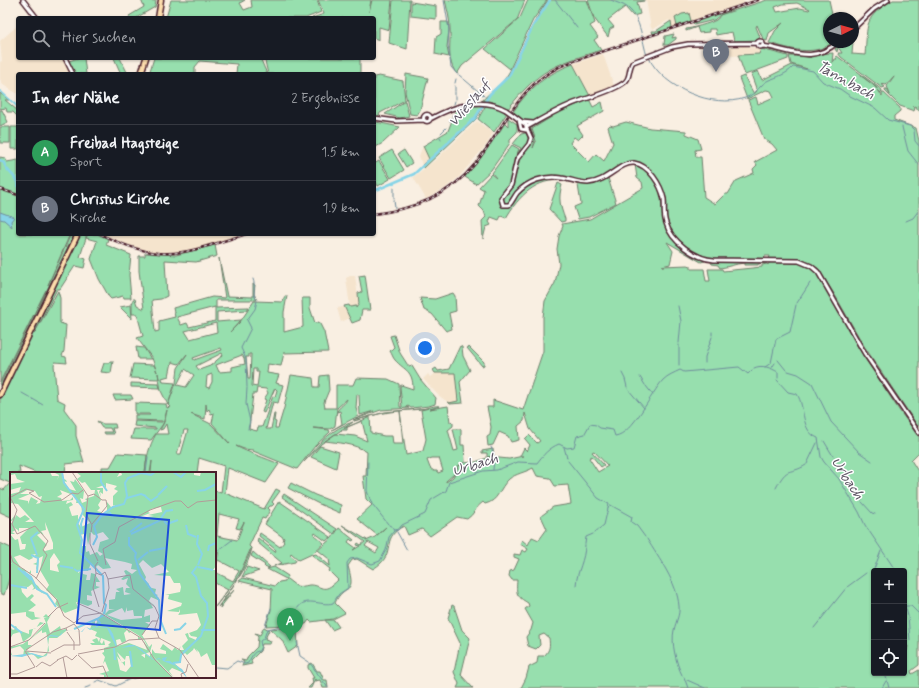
<!DOCTYPE html>
<html lang="de">
<head>
<meta charset="utf-8">
<style>
	body { margin:0; font-family:Mynerve,sans-serif; background:#242831; color:#f1f3f6 }
	.controls { position:absolute; right:12px; bottom:12px; display:grid; overflow:hidden; border-radius:4px; box-shadow:0 1px 3px #0004 }
	.controls button { width:36px; height:36px; display:grid; place-items:center; padding:0; border:0; border-bottom:1px solid #363941; background:#171b24; color:#f1f3f6; font:20px sans-serif }
	.compass { position:absolute; left:823px; top:12px; width:36px; height:36px; border-radius:50%; background:#171b24; box-shadow:0 1px 3px #0004; rotate:85deg }
	.you { position:absolute; left:425px; top:348px; width:14px; height:14px; margin:-10px; border:3px solid #fff; border-radius:50%; background:#1a73e8; box-shadow:0 0 0 6px #1a73e833 }
	.badge { display:grid; place-items:center; width:26px; height:26px; border-radius:50%; background:#ea580c; color:#fff; font-size:13px; font-weight:700 }
	.pin { position:absolute; translate:-50% -33px; filter:drop-shadow(0 1px 2px #0008) }
	.pin::after { content:''; position:absolute; top:21px; width:14px; height:12px; background:inherit; clip-path:polygon(0 0,100% 0,50% 100%) }
	.list { margin:0; padding:0; list-style:none }
	h2 { display:flex; justify-content:space-between; align-items:center; height:52px; margin:0; padding:0 16px; font-size:17px }
	h2 small { font-size:13px; font-weight:400; color:#9ea1a6 }
	.list li { display:grid; grid-template-columns:26px 1fr auto; gap:12px; align-items:center; box-sizing:border-box; height:56px; padding:0 16px; border-top:1px solid #363941 }
	.list b { display:block; font-size:15px; white-space:nowrap }
	.list p { margin:0; font-size:13px; white-space:nowrap; color:#9ea1a6 }
	.list em { font-size:13px; font-style:normal; color:#9ea1a6 }
	.icon { flex:none; width:22px; height:22px; fill:none; stroke:currentColor; stroke-width:2; stroke-linecap:round; stroke-linejoin:round }
	.map { position:relative; flex:none; width:919px; height:688px; overflow:hidden }
	.search { position:absolute; background:#171b24; box-shadow:0 1px 3px #0004; left:16px; top:16px; width:360px; height:44px; display:flex; align-items:center; gap:10px; box-sizing:border-box; padding:0 14px; border-radius:4px; color:#9ea1a6; font-size:15px }
	.panel { position:absolute; background:#171b24; box-shadow:0 1px 3px #0004; left:16px; top:72px; width:360px; height:164px; border-radius:4px }
	.map>svg:first-child { display:block }
	.built { fill:#f5e4cd }
	.green { fill:#97dfae; stroke:#707f6c; fill-rule:evenodd }
	.water { fill:#88d4e7; stroke:#6f8c9c }
	.lines { fill:none; stroke-linecap:round; stroke-linejoin:round }
	.stream { stroke:#6f8c9c; stroke-width:1 }
	.canal { stroke:#88d4e7; stroke-width:2 }
	.river { stroke:#88d4e7; stroke-width:2.5 }
	.secondary-casing { stroke:#4a1f2b; stroke-width:6 }
	.trunk-casing { stroke:#4a1f2b; stroke-width:7 }
	.secondary { stroke:#fff; stroke-width:3 }
	.trunk { stroke:#fcdcac; stroke-width:4 }
	.rail-casing { stroke:#4a1f2b; stroke-width:2.5 }
	.rail { stroke:#fff; stroke-width:1; stroke-dasharray:3; stroke-linecap:butt }
	.secondary-bridge-casing { stroke:#4a1f2b; stroke-width:6; stroke-linecap:butt }
	.secondary-bridge { stroke:#fff; stroke-width:3 }
	.labels { text-anchor:middle; stroke-width:3; stroke-linejoin:round; paint-order:stroke }
	.water-label { font-size:15px; font-style:italic; fill:#5d5563; stroke:#fff }
	.inset-river { fill:none; stroke:#88d4e7; stroke-width:2 }
	.inset-road { fill:none; stroke:#b39c99; stroke-width:1 }
	.view { fill:#1d4ed8; fill-opacity:0.15; stroke:#1d4ed8; stroke-width:2 }
	.inset-edge { fill:none; stroke:#4a1f2b; stroke-width:2 }
</style>
</head>
<body>
<div class="map">
<svg width="919" height="688" viewBox="0 0 919 688">
	<rect width="100%" height="100%" fill="#f9efe2"/>
	<filter id="ink" filterUnits="userSpaceOnUse"><feTurbulence type="fractalNoise" baseFrequency=".025" numOctaves="2"/><feDisplacementMap in="SourceGraphic" scale="8" xChannelSelector="R" yChannelSelector="G"/><feConvolveMatrix kernelMatrix="1 2 1 2 8 2 1 2 1" color-interpolation-filters="sRGB"/></filter>
	<g filter="url(#ink)">
		<!-- built -->
		<path class="built" d="M646,0H743L744,3L672,28L669,20L653,29L651,28Z
			M18,25V58H63L70,74H18V94L3,85L0,79V62L2,61L0,41Z
			M744,46L761,49L760,54L731,56L730,47Z
			M603,54L614,86L590,96L573,64Z
			M477,121L493,133L487,144L459,177L444,189L426,199L413,177L434,161Z
			M423,146L429,159L422,165L419,156Z
			M102,234H244L201,248L173,253L143,251Z
			M350,276H355L359,304L356,308L355,306L350,307L346,278Z
			M344,307L350,318L341,322L337,308Z
			M445,372L455,373L458,402L449,403L438,395L423,379L428,374L430,377L435,373Z"/>
		<!-- green -->
		<path class="green" d="M141,0L156,1L155,7L136,18H130L129,16L144,7Z
			M171,0H245L240,3L244,10L252,7L251,0H317L321,12L306,18H166Z
			M318,0H371L369,12L372,0H392L389,30L379,27V40L374,38V18H312L324,14Z
			M393,0H410L407,49L389,43Z
			M445,0H525L517,20L462,66L457,74C446,61 451,44 450,28C450,19 447,9 445,0Z
			M528,0H547L533,20L510,69L485,49L520,18Z
			M548,0H587L595,23L590,26L598,37L594,40L601,50C554,65 539,69 508,109L489,101H482C490,91 502,85 508,74C523,50 531,23 548,0Z
			M588,0H644V1L637,2L640,14L633,16L625,7L608,20L614,27L610,29L608,37L594,18Z
			M767,0H829L833,18H829V42H834C813,57 791,49 769,43L775,31L783,23L769,33L767,41L763,39L757,25L756,27L760,37L757,40L734,41L732,32L716,35L715,29H709V32L699,33L697,27L686,31V29C689,29 712,23 716,20C718,19 719,17 720,15L714,20L694,25L693,23L744,5L720,15ZM797,3L810,9L809,10L800,8L777,12L775,7L783,4Z
			M893,0H919V111L915,106L913,107L915,108L914,111L900,106L885,91V89H887L890,95L887,86L894,76L886,85L881,84L885,87L882,88L841,57L838,53H842L838,47L837,52L835,49L840,42H842L838,46V47L843,42H853L852,54L865,55C868,23 863,18 893,0Z
			M411,2L436,6V19L411,16Z
			M689,13L691,21L677,26L675,18L682,14Z
			M671,21L672,28L653,34L652,31H656Z
			M441,22H448L449,30L447,47L449,57L435,54L436,37L441,34Z
			M674,34L672,38L676,37V39L668,45H664L665,36Z
			M764,47L800,55L833,53L832,63L834,59H837L835,57L837,56L882,90L881,93L872,84L860,75L876,87L882,96V93H884L900,108V111L894,116V120L916,128L919,141V428L864,346L836,297L818,268L804,261L769,259L770,256H765L764,261L767,263L758,264V265H744V263C735,264 728,267 720,268L718,265L712,264L711,262L713,259L695,254L674,235L669,228L666,219L663,192L660,185L644,166L631,162C617,170 602,182 586,182C578,182 570,178 562,177C537,172 521,187 508,204H504L502,200L510,188L518,158L531,142L528,131L531,129L535,140L533,148L536,141L532,129L553,116L528,130V127L570,105L577,104L559,113L589,99L593,107L602,102L604,111L577,126L583,135L578,140L574,137L570,143L589,162L596,154L604,161L613,143L608,127L610,125L613,126L626,122L650,128L686,131V134L698,139L701,149L695,150L696,157H701L704,197L715,204L725,194H728L736,181L754,173L753,169L757,165L755,162L777,150L772,144L764,139L748,100L756,97L758,104L774,97L771,91L766,90L747,99L739,78L744,76L754,94L757,91L751,74L758,71L762,80L792,65L807,69L791,64L789,56L811,57L789,55L761,48Z
			M761,49L788,56V59L745,75L738,55L759,54Z
			M78,58H84L86,74H74L69,61Z
			M114,58H120L128,74H121Z
			M154,58H360V74H268L265,61L261,60L267,74H236L237,64L200,61L195,67V74H149Z
			M573,64L590,96L532,122L521,121L513,112C528,89 546,74 573,64Z
			M406,74L428,78L420,110L417,115L410,114L405,92Z
			M379,76L403,81L405,100L380,113L376,122L400,127L383,143L374,148V77Z
			M0,93L9,100H5L18,111V117L13,112H7L6,108L0,109Z
			M405,101L409,116L400,118L385,114Z
			M485,104L476,119L424,168L422,165L429,159L423,146L448,131L456,110L467,106Z
			M486,105L498,108L507,113L494,132L478,119Z
			M0,110H2L8,122L0,126Z
			M508,118L517,124V132L510,139V143L491,170L475,185L476,184L465,177L496,134H498L505,123L508,126Z
			M0,127H10V143H0Z
			M11,127H18V149H11Z
			M526,133C533,143 522,148 517,157C512,166 514,178 509,187C506,193 499,196 500,203L503,206L511,205C514,200 517,195 521,190C546,165 579,192 608,178L616,203L589,217L578,219L574,207L581,204L578,185C574,182 568,182 563,181C537,177 518,197 506,218L501,216L499,220L491,217L489,222L491,225L486,227L483,239L482,221L486,217L484,211L479,206L484,190L479,187L491,174L496,178L492,173L512,145L519,149L516,156L521,148L513,144L521,134Z
			M392,150L404,170L391,178L379,158Z
			M404,150L412,163L406,167L398,154Z
			M0,157L5,158L7,162L18,160V234H70L48,285L71,234H74L0,387V384L46,290L0,382Z
			M379,161L390,179L378,186L374,178V164Z
			M635,164C672,179 654,211 671,235C679,247 693,255 705,261L701,262L667,242L673,251L670,264L662,266L688,265L691,266V269H704L706,281H710L708,269H722L723,271L762,267V265L767,264L768,265L770,262C789,262 806,260 819,275L859,349L899,410L919,437V452L911,460L919,473V665L911,671L912,674L919,670V688H521L526,678L529,667L537,663L538,656H544C550,650 550,646 549,638L544,634L539,636L540,645L536,649L528,646L526,637L531,630L533,623L525,609L529,606L528,603C516,596 516,594 517,580H512L509,576L510,571L514,570L519,559L514,557V554L520,555L522,550L526,552L528,549L520,544L522,540L528,545L532,537L539,540L547,529L541,516L553,507L571,504L568,485L555,486L550,478L537,476L533,468C526,472 515,474 509,479C499,488 499,501 485,504L483,502C476,506 474,515 467,519L457,517L430,536L422,529L408,535L404,526C382,537 394,550 381,563C379,565 376,567 373,569L357,559L352,560L348,566C357,597 344,582 335,603L345,613L333,619L311,622L309,620L306,624L266,626L271,610L272,589L239,581L243,578L275,586L279,582L285,581L286,579L267,569L274,567L288,576L287,579L296,586C301,587 304,586 309,585C322,584 322,596 338,580L329,571L330,569L312,555L316,554L330,566L329,559L318,550L332,538L339,528L354,540L352,541L350,539L348,542L356,548L353,550L360,546L357,545L358,543L361,545L365,542L342,525L367,540L366,541L375,537L386,527L377,535L357,519L372,505L366,499L363,476H366L367,452C353,443 339,443 325,441L335,434L355,436L367,441L362,421L347,427V430H341L370,417L371,433L384,436H392L393,444H403L400,411L406,455L423,451L426,439L421,410L429,408L385,412L354,421C379,412 397,411 422,409C428,408 435,405 440,406L430,409L448,406L450,422L453,423V426L448,430L454,451L458,450L453,429H461V445H464L465,462L459,465L454,474L446,481V482L453,477L459,466L463,463L475,462L490,457L509,459L523,456H520L524,448L527,451L530,445L525,439L529,435L537,443L540,441L530,429L525,413L524,421L518,426L519,440L511,442L508,436L499,432L493,445L488,446L487,437L490,435L491,427L487,407H493V400L523,410L543,351V317L545,301L555,283L559,264L557,249L559,236L563,226L562,224L590,219L643,188L642,182L637,178ZM594,451L608,466L598,472L589,458L592,456L601,467L604,465L592,452ZM432,458H439L443,471L438,473L437,471H434L430,468L427,460ZM368,542L379,548L376,553L365,546ZM874,571H904V648L908,646L907,651L904,652V673H874Z
			M558,183L562,185C558,198 560,206 565,219V221L561,222L549,209Z
			M80,234H86V238L88,234H98L108,239L106,245L131,255L129,275L131,298H124L123,296L111,299L109,297L99,279L91,259L97,241L86,238L80,257L86,259L84,268L75,266L60,289H57L34,334L58,291L60,298V323L66,325L64,351L62,356L66,357L67,363L55,362L54,365L57,399L65,403L64,409L76,425V436L84,462L66,464L65,473H36L19,466L20,473H11V517L0,512V488L4,490L10,483L0,479V399Z
			M215,245L217,256L196,262L165,260L167,296L161,299L152,300L155,332L159,331V321L175,317L173,308L212,297L225,298L219,258L227,296L253,297V284L255,285L254,294L257,300H216V308L249,307L247,310L217,312V322L241,320L230,332L240,322L254,301L283,302L285,296H287L284,312V332L303,327L302,298H310V308L315,323L319,322L324,332L328,352L284,353L281,366L268,364L267,373L279,375L276,383L283,385L278,403L273,402L266,429H271L274,414H275L274,421L276,422L275,428H278L284,408L291,375L313,378L314,387H319L320,376L328,375L329,390L324,402L325,408H336V385H353L356,378L388,379L399,384L400,407H402L400,387L401,385L413,389C413,370 405,371 395,360C393,358 392,354 390,351L394,347L390,336L394,335L400,353L409,367L412,366L420,379L436,398L435,404L429,406L411,408L408,406L406,407L409,408L381,410L353,420L374,411L360,415L359,395L357,394L356,408L358,416L332,430L342,424L340,411L337,412C339,406 346,404 347,399L337,408L335,426L330,429L313,428L329,430L330,432L315,446L297,469L253,451V450L244,449L236,446C246,452 266,458 279,464L266,483L228,468L225,493L264,509L276,489L280,491L272,502L274,504L272,506H270L268,508L270,510L265,519L262,518L249,546L251,548L239,575L215,607L228,590L215,583V572L233,581L239,571L218,560L215,568L219,552L215,555V491L221,493L224,466L199,458L197,473H151L152,461L150,473H145C146,459 149,446 156,434H168L166,424L163,429L160,430L165,420L167,410L163,424L151,440L131,439L134,429H156V428L134,426L135,421L162,422V421L135,420V415H150L149,414H135V403L166,404L167,408L170,407L168,405L176,383L178,368L187,354L179,364L172,362L169,376L162,378L163,382L175,383L168,405L161,391L158,373L159,379L130,378L133,364L154,365L157,372L152,358L137,338L143,336L137,314H132V303L133,302V299H135L137,305L144,309L139,271V256H145V253L176,255ZM215,307V321L189,327L187,323L181,325L177,317ZM216,323L217,332L190,339L185,331ZM221,348L222,350L194,360L193,358ZM222,353L223,355L210,366L199,370L196,366ZM249,354H251L250,379H248L246,357H249ZM242,355L244,358L245,364L232,367V371L219,372L216,365ZM185,369L194,375L186,387L177,385ZM253,369H256V372H259L257,387L252,386ZM212,374V382L209,388L206,387L207,376ZM257,388L266,389L268,393L264,399L266,400L262,412L264,413L275,388L277,390L275,397L273,396L262,427H258L257,431L249,429L253,394H256ZM206,404L207,411L209,409L211,414L214,413L212,423L230,444L211,424L191,414L205,419ZM184,430H188L181,454H177ZM219,514L239,519L236,528L240,529L244,522L237,540L217,536Z
			M365,275L370,310H362L360,320L352,323L344,306L349,305L350,307L356,306V308L359,304L358,293L362,292L359,276Z
			M453,293L455,296L456,311L449,313L452,329L446,331L432,314L424,310L420,298L435,299Z
			M131,305L132,319L120,307Z
			M460,346L462,347L463,356L470,370L460,382L463,403L450,404L448,401L449,403L458,401L455,373H435L433,370L436,368L438,371L449,369Z
			M136,347L144,348L151,359H138Z
			M469,347L484,362V365L482,366L467,348Z
			M110,361H113L111,373L101,372L104,363H109Z
			M131,383L159,384L160,388L131,387Z
			M113,395H131L133,399L115,400Z
			M97,421L103,424H115L116,428H112L114,434H105L104,432H112L110,428H102Z
			M353,422L321,444L304,462C317,445 332,428 353,422Z
			M320,446L339,452L336,468L311,457Z
			M493,449L494,456L487,457V453H482V451Z
			M118,453L147,455L145,473H110L102,471V467H110Z
			M291,483L315,495L341,505L340,513L317,503L288,488Z
			M284,494L337,529L334,534L282,497Z
			M279,501L331,537L326,541L315,533L314,535L324,543L312,554L299,560L291,553L290,555L296,560L295,562L274,566L282,563L257,542L258,538L275,552L276,550L259,536L260,533L280,547L284,542L283,541L284,538L265,524Z
			M0,543L11,548V573L4,595L0,593Z
			M252,548C248,569 233,584 223,602L234,590L220,608L221,604L218,607L239,577Z
			M253,552L270,567L266,568L264,566L265,565L251,556Z
			M247,567L259,571L242,577Z
			M452,605L454,606L462,630L470,638L461,675L473,688H457L459,684L454,672L460,643L448,618Z
			M325,620H334L339,627L332,630Z
			M264,627L269,630L265,639L271,641L270,644H262L260,651L251,660L252,664L242,666L244,662L241,660L246,661L248,656L257,647L258,637L255,633L260,635Z
			M284,628H296L297,630L298,646L288,653L282,640L270,629Z
			M312,663L317,671H320L324,680H327L328,688H323L320,680L315,681V679L311,688H308L313,683L312,678H314L308,668V665Z"/>
		<!-- water -->
		<path class="water" d="M0,212L14,217L11,221L12,227L4,220L0,219Z"/>
		<g class="lines">
			<!-- stream -->
			<path class="stream" d="M444,0L449,29L448,45L451,67L457,74
				M555,0L577,28
				M611,0C616,3 624,4 628,8C641,18 642,41 647,56
				M649,58C663,88 713,109 745,98C757,94 761,83 769,80C777,77 787,74 793,67L813,71L823,82L840,89L850,96L875,108L888,120L910,126L914,130L915,141L919,146
				M459,75L484,96
				M455,83L456,79
				M455,86V91
				M455,92V95
				M486,97L487,98
				M456,99V96
				M454,104L455,101
				M453,111H454
				M452,116L453,114
				M450,121L451,118
				M902,127L908,151L919,165
				M441,133L446,128
				M440,137L441,139
				M394,188V198
				M394,200L395,208
				M906,221L913,218L919,210
				M0,259H1
				M253,279C256,286 252,293 256,299
				M797,303L810,283
				M678,306L681,321L679,343
				M712,332V335
				M679,345V365
				M778,360L786,370
				M705,363V357L712,337
				M765,367L771,363L776,339L790,332L796,305
				M754,368C762,364 771,368 778,372V378
				M771,369L775,363
				M788,371L798,374L812,383L831,422L859,452L872,461
				M622,373L625,379L627,387
				M640,377L645,385
				M777,380L788,392L797,394C806,408 800,431 818,438L821,457L824,462L839,479L859,512L865,525L896,571
				M646,386L653,395
				M247,387L246,359L241,348L251,328L247,320L255,309L257,301
				M247,388L246,404L250,421L248,429
				M628,389L644,408
				M22,393L43,405
				M585,433L590,424L596,425L600,428L613,430L615,436C633,434 651,393 663,380C668,375 674,373 680,370L684,372L739,367L748,374L752,370
				M824,441L833,456
				M491,447L494,456
				M564,447L567,458
				M568,461L598,498L632,517L631,522L637,526L645,537
				M368,462L367,491L372,504
				M807,464L817,443
				M493,470L494,458
				M146,473L148,457
				M776,488C788,464 789,476 806,465
				M855,488L862,500
				M862,502L872,513L875,514
				M373,505L388,524
				M389,525L397,530
				M397,532L407,550
				M595,532L604,525L609,504
				M647,539C659,559 677,582 679,606C680,615 676,621 674,630C671,643 676,663 682,675
				M585,544L586,537L593,534
				M215,553L232,540
				M874,569L881,551
				M576,585C577,571 585,560 585,545
				M904,601L905,606H911L919,614
				M905,606L908,616L910,640
				M265,626L271,608
				M814,628L847,587L866,573
				M297,642L300,656L309,662
				M310,663L328,688
				M215,667L227,668L237,661L245,664L248,663C251,658 253,651 259,651L261,646L260,641L264,638L267,629L277,627H296L298,614L296,611C304,594 321,607 333,603L339,594L348,588L347,563L350,559L357,558L372,564L380,561L386,550L389,537L394,531L398,530L402,525L425,514L431,500L446,491L449,482L483,471L497,470L518,462L537,463C543,455 549,448 559,444L567,448L574,447L577,436L585,434
				M885,673L889,688
				M684,677L688,688
				M687,680L705,688
				M95,682L99,680L116,686L130,679L140,677
				M85,688L91,686
				M882,688L886,681"/>
			<!-- canal -->
			<path class="canal" d="M0,91L18,107"/>
			<!-- river -->
			<path class="river" d="M0,160L4,163C7,174 15,172 18,186
				M374,191L414,174L475,118L490,94L509,76L533,26L550,0"/>
			<!-- secondary casing -->
			<g class="secondary-casing">
				<path id="secondary" d="M23,0L37,18
					M853,29L874,9L888,0
					M757 44a3 3 0 1 1 6 0a3 3 0 1 1-6 0Z
					M763,46C791,50 812,65 838,42
					M65,58L73,74
					M423.5 118a3.5 3.5 0 1 1 7 0a3.5 3.5 0 1 1-7 0Z
					M513,115L526,125V130L521,129L519,120
					M374,118L396,121L424,120
					M430,119C454,106 481,96 506,110
					M521,122L533,123
					M527,127C543,118 560,108 577,102C590,97 614,91 625,82C631,77 628,68 633,62L672,47L688,44L757,43
					M527,129L531,138
					M531,138L529,144L517,159L511,185L501,198L503,205H509C512,202 514,197 517,193C528,181 545,175 561,178C570,179 578,183 588,183C607,182 620,162 634,163C649,165 661,185 664,199C665,207 663,215 666,223C671,241 695,259 714,260L799,261L811,266L818,272L865,354L919,433"/>
			</g>
			<!-- trunk casing -->
			<g class="trunk-casing">
				<path id="trunk" d="M158,18L161,0
					M141,74L146,58
					M0,395L78,234"/>
			</g>
			<!-- secondary -->
			<use href="#secondary" class="secondary"/>
			<!-- trunk -->
			<use href="#trunk" class="trunk"/>
			<!-- rail casing -->
			<g class="rail-casing">
				<path id="rail" d="M0,189L18,195
					M374,214C414,209 449,196 475,164C507,125 519,80 571,62L758,0
					M100,234C163,265 182,254 246,234"/>
			</g>
			<!-- rail -->
			<use href="#rail" class="rail"/>
			<!-- secondary-bridge casing -->
			<g class="secondary-bridge-casing">
				<path id="secondary-bridge" d="M506,110L513,115"/>
			</g>
			<!-- secondary-bridge -->
			<use href="#secondary-bridge" class="secondary-bridge"/>
		</g>
	</g>
	<g class="labels">
		<!-- water labels -->
		<g class="water-label">
			<text transform="translate(846 80) rotate(29)" y="5">Tannbach</text>
			<text transform="translate(469 103) rotate(-49)" y="5">Wieslauf</text>
			<text transform="translate(475 464) rotate(-17)" y="5">Urbach</text>
			<text transform="translate(848 478) rotate(57)" y="5">Urbach</text>
		</g>
	</g>
	<!-- overview -->
	<g transform="translate(10 472)">
		<rect width="206" height="206" fill="#f9efe2"/>
		<path d="M0,0H40L42,4H49L47,8L49,3L43,0H53L52,6L56,8L57,10L54,9L59,17L66,19L60,9L64,10L65,7L74,19L73,27L70,26L72,31L77,29L75,27L84,24L85,18H81L75,10L72,11L67,7L71,4L66,0H110L107,5L112,3L111,0H184V3L190,4L191,0H206V94L203,98H206V193H202L197,181L191,185L189,180L186,177L188,181L184,176L183,178L177,183L175,181L172,183L170,190L164,191L172,198L174,201L162,196L159,199L164,206L142,183V177L145,181L156,182V179L150,177L153,172L162,179L165,175L162,173L168,178L171,174L169,178H174L172,174L178,168L175,162L178,161L179,165L186,168L187,165L181,164L179,161L187,158L191,153L187,141L168,143L170,140L169,137V140L157,139L171,134L172,131L158,127L159,123H155L170,120L171,115L170,111H164L160,104L144,103L159,100L151,92L142,96L133,88L129,92L136,105L135,108L139,112L138,115L146,117L145,122L148,123L145,125H148L150,129L141,125L139,129L144,133L145,135L140,130L143,136L135,138L134,145L140,143V150H135L140,153L132,163L139,175L142,172V173L140,180L131,183L135,186V182L140,185V181L163,206H109L98,205L95,202L98,206H94V203L89,202L99,199L95,189L93,192L95,185L92,181L94,180V176L100,174L98,173L101,170L91,166L90,170L92,172L94,168L95,173H82L80,171H85L82,168L87,166L89,170L90,166L85,164L87,160L80,157L82,152L76,153L85,149V154L91,142L110,153L129,165L132,168H128V164L121,160L119,161L117,158L114,161L116,169L112,171L110,167L106,168L107,174L119,171L137,178L133,168L139,177L134,168L128,163L92,141L96,139L95,132L96,133V138L95,142L99,138H105L99,137V128L105,127L106,120H110L106,117L113,115L114,123L121,122L115,120L116,116H120L116,112L118,106L113,108L111,107L120,100L116,103L114,99L116,98L122,102L127,98L121,97L122,92L115,90L95,86L101,96L93,97L88,93L86,95L91,102L81,91L78,99L68,98V101L71,99L72,102L73,99V102L77,103L76,108H80L81,101L85,102V107L86,104L90,110H86V114L90,115L81,119L82,124L77,123V128L82,129V132L78,134L66,130L68,136L55,141L45,132L47,127L36,118L39,113L30,98L33,84L29,86L28,96L26,97L27,93L23,92L28,90L27,85H24L26,82L21,83L23,86L19,88L10,83L4,85L11,96L14,97L19,101L21,98V102L17,99L15,100L23,107L24,111L28,114L33,121H34L37,122L52,143L37,122L32,121L29,118L32,122L27,116L22,118L24,116L22,112L18,115L6,114L11,115L12,120L17,126L22,122L24,124L20,128L26,133L18,139L24,140L25,145L31,146L22,148L16,144V140L0,142V92H2L0,91V62L5,68L8,67L10,78L15,77L16,72H12L10,65L19,56H9V60L8,58L3,55L6,58L2,60L5,62H1L0,50L2,51L3,48L0,50V46L1,48L5,43L6,46V43L10,46L15,43L20,47L15,50H24L8,32L0,31L1,22L9,20L11,15L0,18V12L15,10L7,7L5,2L1,3ZM96,11L107,14L104,17L108,19L103,24V34L104,33L105,34L101,35L97,30V40L91,45V40L87,39L90,36L88,33L91,28L87,18H90L89,20L91,25L90,20L93,22V16H86L94,13L96,16ZM17,18L25,19L29,25L32,24L30,31L26,32L28,29L21,25L18,32V29L8,27L20,22H10ZM50,18L63,23L67,27L66,31H71L72,41L68,48V43L62,44L59,35L63,33L61,30L56,32L57,29L63,28V25L60,28L52,29L51,26L47,25L52,22ZM151,35L152,40L138,43L144,44L125,47L140,41L138,40L141,37ZM72,42L80,51L71,55L68,51ZM35,50L43,71V77L35,79L33,77L37,73L27,63L31,61L34,63L31,59L36,58ZM75,55L78,73L81,60L84,63L93,60L99,67L90,70L88,79L93,82L90,84L87,80L80,83L79,79L76,80V74H72L70,63L74,62ZM44,81L50,90L47,93L49,100L40,98V87ZM117,135V139L123,138L124,144H132V146L111,148L97,143L112,136L115,141ZM107,180L115,188L116,184H119L121,194L116,200L110,198L107,184L115,194V189L112,191ZM42,141L37,150L40,161L50,154L51,158L56,157V159L47,166H39L37,183L28,187L23,182L13,184L14,178L10,174L0,177L2,183H0V175L13,172L25,163L36,151L34,146H37L33,145L36,142L39,145ZM32,158V161L36,160L37,164L39,179L33,184L18,181L20,180L16,179L22,173H18V169ZM30,150L34,151L23,157L21,164L13,170L10,160L3,162L0,167V155L3,158L5,157L0,151L4,155L6,154L8,158L19,162V158L26,156Z" fill="#97dfae" fill-rule="evenodd"/>
		<path d="M76,155L72,160H70L56,158L53,159L51,163L47,165L40,164L37,168L39,180L36,184L34,185H29L21,182L12,185L0,184L22,181L34,185L39,180L37,167L40,163L49,164L53,159L55,158L71,160L76,155L81,157L84,155H97L100,157L103,162L107,175L111,176L119,173H124L131,177L144,188L149,186L153,189L152,186L157,185L155,189H160L170,196L172,197L174,200L177,206L166,194L153,189L149,187L144,188H143L125,174L111,176L106,175L97,156L86,155L80,158Z" fill="#88d4e7"/>
		<path class="inset-river" d="M52,0L54,11L74,37L67,53L72,68L70,81L93,104L94,131L96,133L94,142M91,0V10L97,19M163,0L171,5L176,0M187,19L195,18L206,12M148,23L157,14M135,24L141,29L148,24M117,26L131,22L136,24M92,44L100,41L103,45M154,49L157,52L168,48M176,53L178,62L186,65M120,60L132,51M72,62L71,52L73,46M121,62L149,49L156,39L163,38M119,65V73L126,81L125,85M83,73L87,65L84,54L92,43L103,35L114,32L117,24L115,11L118,6L131,1L141,3L145,0M139,79L155,76M198,79L199,74L206,71M21,83L28,86L27,101M27,83L21,66L28,60M125,85L130,102L149,128L150,147M128,88L138,80M188,93L192,82L187,72L188,63M50,94L63,96M188,95L203,98M8,96L21,108M64,97L67,99L81,97M13,99L21,105L27,117L37,122L46,135M0,113L17,116M150,147L156,162M0,152L12,161M86,155L90,151L87,147L94,143M64,157L87,147M164,158L170,157L176,151M191,158H206M104,176L105,188M120,179L122,195M163,191L170,190L171,183L191,164L198,144L197,131L191,124L186,105L182,101L187,94"/>
		<path class="inset-road" d="M62,0L78,24L76,42L82,53L81,60M19,21L34,30L52,28L62,21L68,22L73,18M78,24L84,22L92,28H96L97,34L82,52M0,25L7,38L2,52L7,62L25,54L38,69L33,78L37,83L26,107M1,25L16,17L24,19L19,21M80,61V72L88,89M0,81L3,90L25,105L47,128L54,144L64,151M96,93L93,77L105,70L109,55L140,38L165,29H171L178,36L187,30L206,28M86,101L91,103L95,100L98,107L99,116L92,140M86,101L83,116L89,135M86,101L85,94L88,90M98,107L120,103L123,117L145,135L149,144L145,156L149,166M67,131L92,142L131,166L145,188L163,206M38,145L47,136L58,131M64,151L73,144L91,141M57,159L56,156L64,152M57,160L64,170V178M132,163L142,149H147M0,175L19,168L35,151M16,178L43,160L56,156M15,179L25,195M16,179L41,181M41,180L54,173H70L69,158L64,152M68,182L105,175L119,168L149,166L170,178L189,206M68,183L82,196L93,194L98,206M53,185L57,206M47,188L56,184L62,188L67,183M26,195L32,190L40,194L48,188M0,202H7L25,195M172,206L171,202L176,200L178,192"/>
		<path class="view" d="M77,41L159,48L150,158L67,151Z"/>
		<rect width="206" height="206" class="inset-edge"/>
	</g>
</svg>
<div class="controls">
<button>+</button>
<button>−</button>
<button><svg class="icon" aria-label="locate" viewBox="0 0 24 24"><circle cx="12" cy="12" r="6"/><path d="M12 2v4M12 18v4M2 12h4M18 12h4"/></svg></button>
</div>
<svg class="compass" viewBox="-18 -18 36 36"><path d="M0-13l5 13h-10z" fill="#e53935"/><path d="M0 13l5-13h-10z" fill="#9ea1a6"/></svg>
<div class="you"></div>
<div class="pin badge" style="left:290px;top:641px;background:#2e9e5b">A</div>
<div class="pin badge" style="left:716px;top:72px;background:#6b7280">B</div>
<div class="search"><svg class="icon" aria-label="search" viewBox="0 0 24 24"><circle cx="10" cy="10" r="6"/><path d="M15 15l6 6"/></svg>Hier suchen</div>
<section class="panel">
<h2>In der Nähe<small>2 Ergebnisse</small></h2>
<ul class="list">
<li><span class="badge" style="background:#2e9e5b">A</span><div><b>Freibad Hagsteige</b><p>Sport</p></div><em>1.5 km</em></li>
<li><span class="badge" style="background:#6b7280">B</span><div><b>Christus Kirche</b><p>Kirche</p></div><em>1.9 km</em></li>
</ul>
</section>
</div>
</body>
</html>
